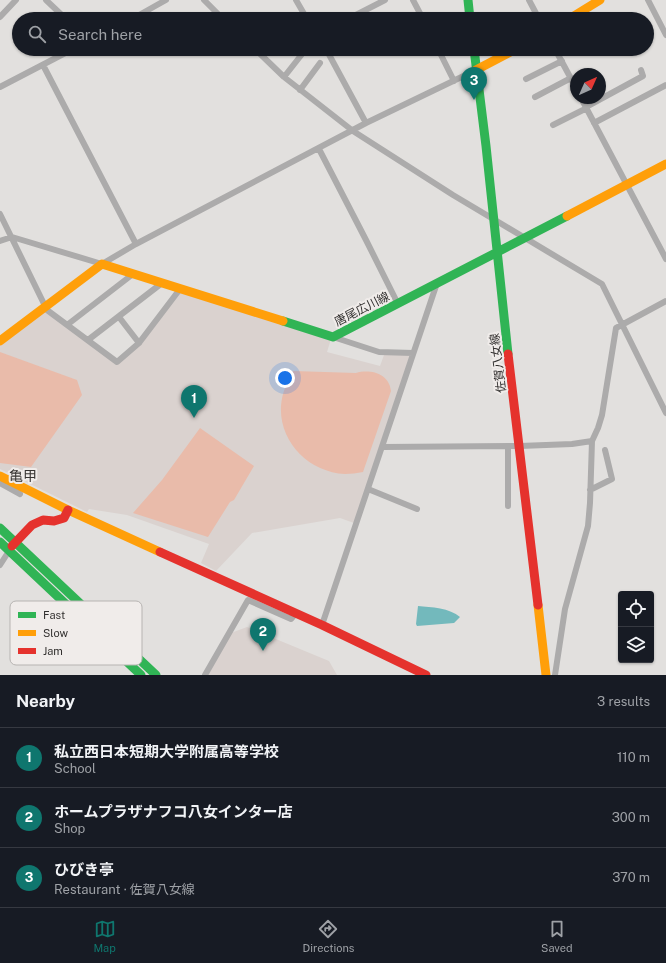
<!DOCTYPE html>
<html lang="en">
<head>
<meta charset="utf-8">
<style>
	body { margin:0; font-family:"Public Sans","Noto Sans JP",sans-serif; background:#242831; color:#f1f3f6 }
	.controls { position:absolute; right:12px; bottom:12px; display:grid; overflow:hidden; border-radius:4px; box-shadow:0 1px 3px #0004 }
	.controls button { width:36px; height:36px; display:grid; place-items:center; padding:0; border:0; border-bottom:1px solid #363941; background:#171b24; color:#f1f3f6; font:20px sans-serif }
	.compass { position:absolute; left:570px; top:68px; width:36px; height:36px; border-radius:50%; background:#171b24; box-shadow:0 1px 3px #0004; rotate:45deg }
	.you { position:absolute; left:285px; top:378px; width:14px; height:14px; margin:-10px; border:3px solid #fff; border-radius:50%; background:#1a73e8; box-shadow:0 0 0 6px #1a73e833 }
	.badge { display:grid; place-items:center; width:26px; height:26px; border-radius:50%; background:#0f766e; color:#fff; font-size:13px; font-weight:700 }
	.pin { position:absolute; translate:-50% -33px; filter:drop-shadow(0 1px 2px #0008) }
	.pin::after { content:''; position:absolute; top:21px; width:14px; height:12px; background:inherit; clip-path:polygon(0 0,100% 0,50% 100%) }
	.list { margin:0; padding:0; list-style:none }
	h2 { display:flex; justify-content:space-between; align-items:center; height:52px; margin:0; padding:0 16px; font-size:17px }
	h2 small { font-size:13px; font-weight:400; color:#9ea1a6 }
	.list li { display:grid; grid-template-columns:26px 1fr auto; gap:12px; align-items:center; box-sizing:border-box; height:60px; padding:0 16px; border-top:1px solid #363941 }
	.list b { display:block; font-size:15px; white-space:nowrap }
	.list p { margin:0; font-size:13px; white-space:nowrap; color:#9ea1a6 }
	.list em { font-size:13px; font-style:normal; color:#9ea1a6 }
	.icon { flex:none; width:22px; height:22px; fill:none; stroke:currentColor; stroke-width:2; stroke-linecap:round; stroke-linejoin:round }
	.map { position:relative; flex:none; width:666px; height:675px; overflow:hidden }
	.search { position:absolute; background:#171b24; box-shadow:0 1px 3px #0004; left:12px; right:12px; top:12px; height:44px; display:flex; align-items:center; gap:10px; box-sizing:border-box; padding:0 14px; border-radius:22px; color:#9ea1a6; font-size:15px }
	.sheet { height:232px; background:#171b24 }
	nav { display:flex; justify-content:space-around; align-items:center; box-sizing:border-box; height:56px; border-top:1px solid #363941; background:#171b24; font-size:11px; color:#9ea1a6 }
	nav a { display:grid; justify-items:center; gap:2px }
	nav .on { color:#0f766e }
	.map>svg:first-child { display:block }
	.built { fill:#dad2cf }
	.green { fill:#e9bbaa }
	.water { fill:#73b9bc }
	.lines { fill:none; stroke-linecap:round; stroke-linejoin:round }
	.street { stroke:#acabab; stroke-width:6 }
	.fast { stroke:#30b455; stroke-width:9 }
	.slow { stroke:#ff9f0a; stroke-width:9 }
	.jam { stroke:#e5322d; stroke-width:9 }
	.labels { text-anchor:middle; stroke-width:4; stroke-linejoin:round; paint-order:stroke }
	.street-label { font-size:12px; fill:#32302f; stroke:#f0ecea }
	.quarter-label { font-size:14px; fill:#373432; stroke:#f0ecea }
	.key { fill:#f0ecea; stroke:#b7b4b2; stroke-width:1 }
	.key-label { font-size:11px; fill:#32302f }
</style>
</head>
<body>
<div class="map">
<svg width="666" height="675" viewBox="0 0 666 675">
	<rect width="100%" height="100%" fill="#e2e0de"/>
	<!-- built -->
	<path class="built" d="M181,292L331,339L327,352L380,366L384,355H410L354,523L340,518L252,533L216,571L201,563L209,544L127,515L89,509L87,512L0,469V345L45,311L118,364Z
		M247,627L329,661L337,675H208L231,633Z"/>
	<!-- green -->
	<path class="green" d="M0,352L77,380L82,395L31,467L0,463Z
		M293,371L356,373C370,369 389,373 391,391L363,472C357,473 351,474 345,474C309,472 279,442 281,406C282,393 287,382 293,371Z
		M200,428L254,466L234,500L230,502L208,537L133,513L162,480Z"/>
	<!-- water -->
	<path class="water" d="M418,606C431,607 450,608 460,617L454,623L417,626L416,624Z"/>
	<g class="lines">
		<!-- street -->
		<path class="street" d="M46,0L66,19
			M204,0L223,19
			M296,0L307,19
			M413,0L423,19
			M529,0L539,19
			M648,0L666,35
			M0,17L16,0
			M132,19L166,0
			M287,19L289,17
			M348,19L385,0
			M255,49L284,77L353,131L453,195L602,284L666,413
			M326,49L366,123
			M438,49L454,81
			M555,49L576,88
			M43,65L136,244
			M284,77L306,49
			M526,79L562,61
			M0,87L73,49
			M300,90L320,63
			M535,97L571,78
			M581,98L666,259
			M586,107L643,76L641,70
			M594,123L666,85
			M553,125L587,108
			M319,149L366,240L398,304
			M0,214L47,310L117,362L139,343L180,289
			M0,241L12,237L102,264L136,244L366,123L476,70
			M119,317L139,343
			M67,325L133,274
			M333,337L379,352L413,353
			M88,340L162,283
			M383,447L520,446L572,444L592,441
			M0,483L20,494
			M368,489L417,509
			M590,490L612,479L605,450
			M508,506V446
			M0,565L9,551
			M322,625L437,283
			M205,675L248,600L291,619L296,613
			M555,675L565,609L588,526L590,503L592,441L598,428L602,415L616,328L666,301"/>
		<!-- fast -->
		<path class="fast" d="M468,0L470,19
			M474,49L486,146L508,354
			M283,321L333,337L567,216
			M0,528L156,675
			M0,542L141,675"/>
		<!-- slow -->
		<path class="slow" d="M569,19L600,0
			M476,70L516,49
			M567,216L666,164
			M0,341L102,264L283,321
			M0,476L68,510L160,552
			M538,605L546,675"/>
		<!-- jam -->
		<path class="jam" d="M508,354L538,605
			M12,546L32,525L43,520L54,521L64,518L68,510
			M160,552L322,625L426,675"/>
	</g>
	<g class="labels">
		<!-- street labels -->
		<g class="street-label">
			<text transform="translate(362 309) rotate(-27)" y="4">唐尾広川線</text>
			<text transform="translate(498 363) rotate(-97)" y="4">佐賀八女線</text>
		</g>
		<!-- quarter labels -->
		<g class="quarter-label">
			<text x="23" y="481">亀甲</text>
		</g>
	</g>
	<!-- legend -->
	<rect x="10" y="601" width="132" height="64" rx="6" class="key"/>
	<rect x="18" y="612" width="18" height="6" fill="#30b455"/>
	<rect x="18" y="630" width="18" height="6" fill="#ff9f0a"/>
	<rect x="18" y="648" width="18" height="6" fill="#e5322d"/>
	<g class="key-label">
		<text x="43" y="619">Fast</text>
		<text x="43" y="637">Slow</text>
		<text x="43" y="655">Jam</text>
	</g>
</svg>
<div class="controls">
<button><svg class="icon" aria-label="locate" viewBox="0 0 24 24"><circle cx="12" cy="12" r="6"/><path d="M12 2v4M12 18v4M2 12h4M18 12h4"/></svg></button>
<button><svg class="icon" aria-label="layers" viewBox="0 0 24 24"><path d="M12 4l9 5-9 5-9-5zM3 14l9 5 9-5"/></svg></button>
</div>
<svg class="compass" viewBox="-18 -18 36 36"><path d="M0-13l5 13h-10z" fill="#e53935"/><path d="M0 13l5-13h-10z" fill="#9ea1a6"/></svg>
<div class="you"></div>
<div class="pin badge" style="left:194px;top:418px">1</div>
<div class="pin badge" style="left:263px;top:651px">2</div>
<div class="pin badge" style="left:474px;top:100px">3</div>
<div class="search"><svg class="icon" aria-label="search" viewBox="0 0 24 24"><circle cx="10" cy="10" r="6"/><path d="M15 15l6 6"/></svg>Search here</div>
</div>
<section class="sheet">
<h2>Nearby<small>3 results</small></h2>
<ul class="list">
<li><span class="badge">1</span><div><b>私立西日本短期大学附属高等学校</b><p>School</p></div><em>110 m</em></li>
<li><span class="badge">2</span><div><b>ホームプラザナフコ八女インター店</b><p>Shop</p></div><em>300 m</em></li>
<li><span class="badge">3</span><div><b>ひびき亭</b><p>Restaurant · 佐賀八女線</p></div><em>370 m</em></li>
</ul>
</section>
<nav>
<a class="on"><svg class="icon" aria-label="map" viewBox="0 0 24 24"><path d="M3 6l6-2 6 2 6-2v14l-6 2-6-2-6 2zM9 4v14M15 6v14"/></svg>Map</a>
<a><svg class="icon" aria-label="directions" viewBox="0 0 24 24"><path d="M12 3l9 9-9 9-9-9zM9 14v-3h6M13 9l2 2-2 2"/></svg>Directions</a>
<a><svg class="icon" aria-label="saved" viewBox="0 0 24 24"><path d="M7 4h10v16l-5-4-5 4z"/></svg>Saved</a>
</nav>
</body>
</html>
